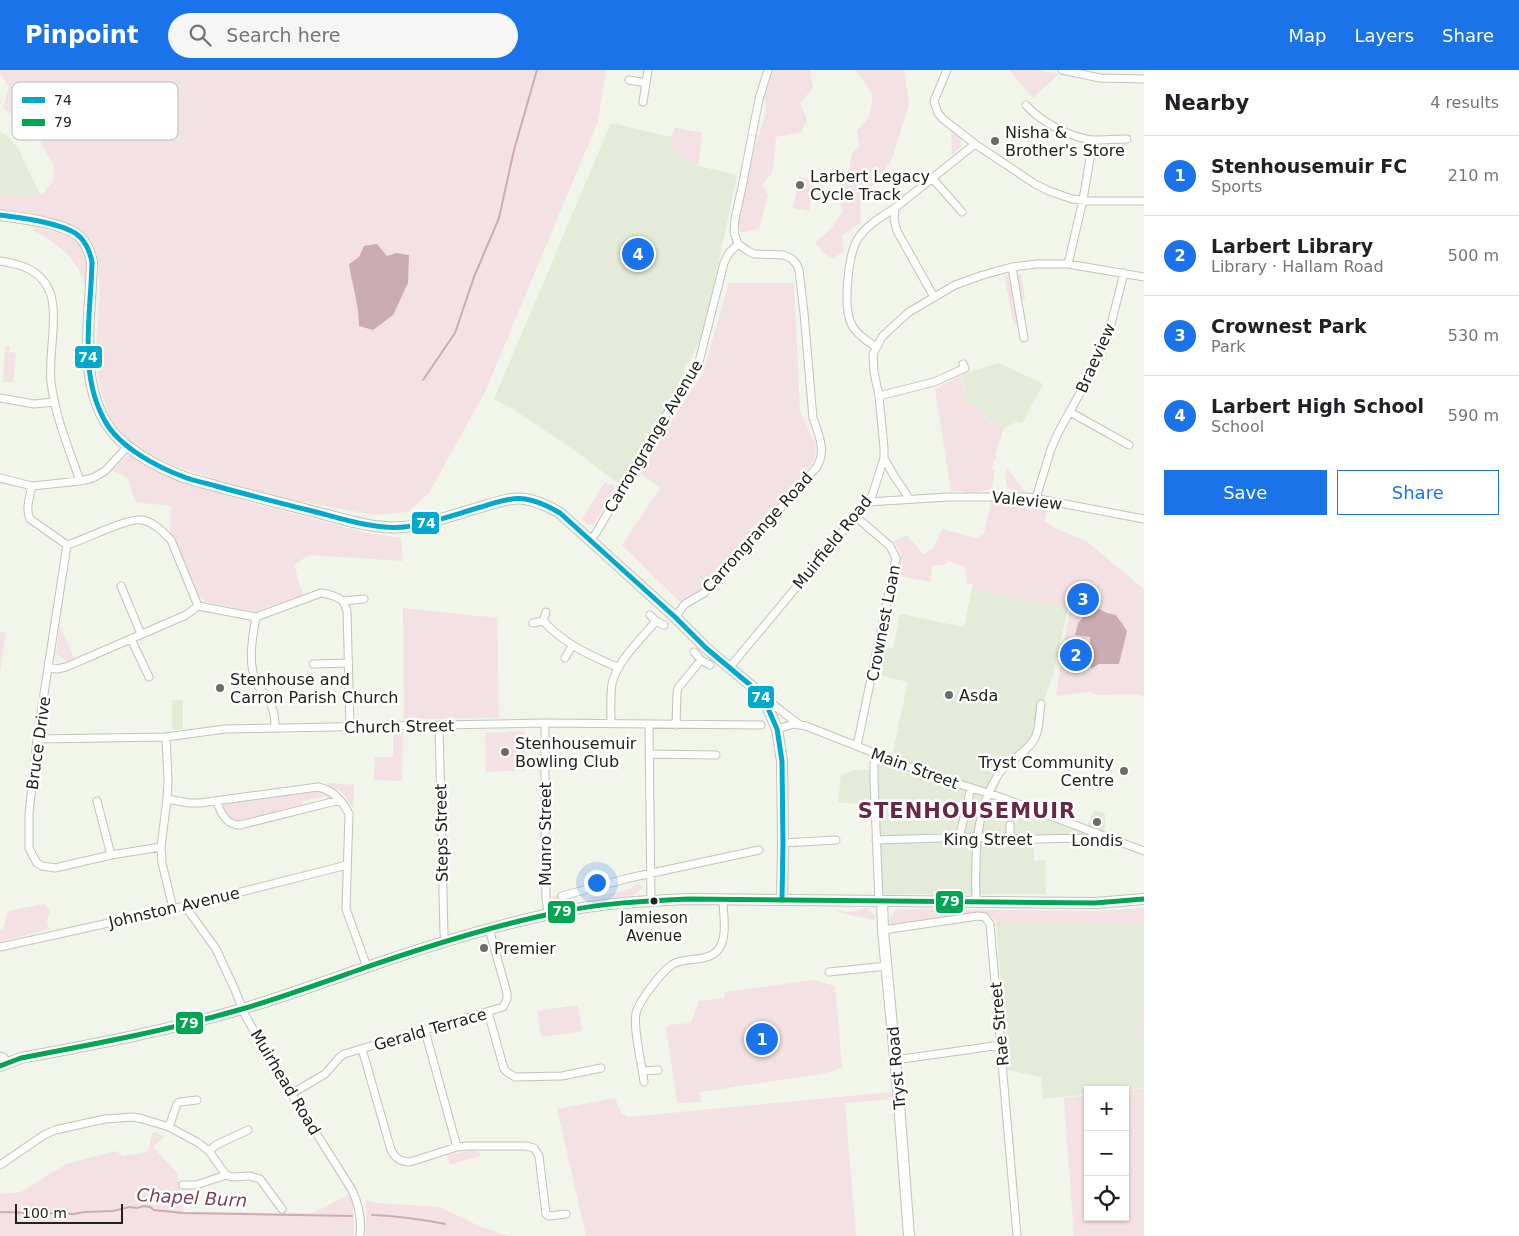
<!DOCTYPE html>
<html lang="en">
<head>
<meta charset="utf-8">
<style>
	body { margin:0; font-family:"DejaVu Sans",sans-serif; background:#f6f6f6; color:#202124 }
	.controls { position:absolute; right:15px; bottom:15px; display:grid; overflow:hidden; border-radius:0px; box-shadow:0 1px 4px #0004 }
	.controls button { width:45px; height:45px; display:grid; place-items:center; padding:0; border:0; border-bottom:1px solid #e0e0e0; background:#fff; color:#202124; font:25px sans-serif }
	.scale { position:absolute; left:15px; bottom:12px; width:108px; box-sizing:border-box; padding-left:5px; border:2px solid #21231d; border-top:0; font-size:14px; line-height:18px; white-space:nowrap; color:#21231d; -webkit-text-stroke:4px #fff; paint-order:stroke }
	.you { position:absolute; left:596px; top:812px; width:18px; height:18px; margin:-12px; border:4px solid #fff; border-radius:50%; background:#1a73e8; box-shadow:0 0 0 8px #1a73e833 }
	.badge { display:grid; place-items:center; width:32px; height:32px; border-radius:50%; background:#1a73e8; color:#fff; font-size:16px; font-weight:700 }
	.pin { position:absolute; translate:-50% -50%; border:2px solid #fff; box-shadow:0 1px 5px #0006 }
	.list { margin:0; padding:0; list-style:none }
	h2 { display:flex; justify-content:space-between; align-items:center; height:65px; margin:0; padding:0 20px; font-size:21px }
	h2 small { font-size:16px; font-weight:400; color:#757577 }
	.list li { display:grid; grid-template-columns:32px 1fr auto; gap:15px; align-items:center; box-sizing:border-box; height:80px; padding:0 20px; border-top:1px solid #e0e0e0 }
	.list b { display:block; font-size:19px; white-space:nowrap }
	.list p { margin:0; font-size:16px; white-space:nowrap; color:#757577 }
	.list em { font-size:16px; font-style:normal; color:#757577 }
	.actions { display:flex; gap:10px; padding:15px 20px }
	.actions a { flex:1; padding:11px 0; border:1px solid #1a73e8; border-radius:0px; text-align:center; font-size:18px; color:#1a73e8 }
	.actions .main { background:#1a73e8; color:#fff }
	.icon { flex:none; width:28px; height:28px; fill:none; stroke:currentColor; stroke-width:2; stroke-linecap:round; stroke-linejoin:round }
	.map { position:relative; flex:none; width:1144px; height:1166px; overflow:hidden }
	header { display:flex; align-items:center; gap:30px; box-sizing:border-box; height:70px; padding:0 25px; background:#1a73e8; color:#fff }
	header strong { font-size:24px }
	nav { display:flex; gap:28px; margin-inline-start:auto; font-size:18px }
	.search { width:350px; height:45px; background:#f6f6f6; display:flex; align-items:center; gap:12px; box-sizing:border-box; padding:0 18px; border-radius:28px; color:#757577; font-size:19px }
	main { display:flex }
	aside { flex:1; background:#fff }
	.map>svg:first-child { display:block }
	.built { fill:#e4ebd8 }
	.green { fill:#f4e1e4 }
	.water { fill:#cbabb4 }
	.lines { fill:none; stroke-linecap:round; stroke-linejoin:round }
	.stream { stroke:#cbabb4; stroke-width:2 }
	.street-casing { stroke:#c1c4bc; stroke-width:9 }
	.secondary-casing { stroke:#c1c4bc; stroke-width:12 }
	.street { stroke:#fdfefc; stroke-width:7 }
	.secondary { stroke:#fdfefc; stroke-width:10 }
	.bus-1-casing { stroke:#fff; stroke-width:9 }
	.bus-2-casing { stroke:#fff; stroke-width:9 }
	.bus-1 { stroke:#00a9ce; stroke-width:5 }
	.bus-2 { stroke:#00a651; stroke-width:5 }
	.poi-dot { fill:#6a6c65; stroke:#fff; stroke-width:2 }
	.bus-dot { fill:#21231d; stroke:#fff; stroke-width:2 }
	.labels { text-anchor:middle; stroke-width:5; stroke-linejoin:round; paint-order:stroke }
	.bus-label { font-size:15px; fill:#21231d; stroke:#fff }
	.poi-label { font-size:16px; fill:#21231d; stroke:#fff; text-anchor:start }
	.street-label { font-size:16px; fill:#21231d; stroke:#fff }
	.water-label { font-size:18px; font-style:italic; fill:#7d3e59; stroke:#fff }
	.district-label { font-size:21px; font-weight:bold; letter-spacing:1px; fill:#682744; stroke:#fff }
	.key { fill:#fff; stroke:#bcbdbb; stroke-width:1 }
	.key-label { font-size:14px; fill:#21231d }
	.line-badge { stroke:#fff; stroke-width:2 }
	.badge-label { font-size:14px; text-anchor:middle; font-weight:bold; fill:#fff }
</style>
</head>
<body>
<header>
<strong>Pinpoint</strong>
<div class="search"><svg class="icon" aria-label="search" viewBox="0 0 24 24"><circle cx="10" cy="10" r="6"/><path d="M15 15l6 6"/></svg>Search here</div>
<nav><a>Map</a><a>Layers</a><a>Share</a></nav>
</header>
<main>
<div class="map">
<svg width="1144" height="1166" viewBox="0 0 1144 1166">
	<rect width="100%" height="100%" fill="#f1f5ea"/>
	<!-- built -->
	<path class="built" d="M611,53L671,67L675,58L702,63L698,96L737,105L704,263L690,290L684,298L687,312L623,417L574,380L511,338L494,329Z
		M0,61L6,65L18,78L44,133L0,126Z
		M999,293L1043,314L1022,353L1017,352L1004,358L987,349L980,338L966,332L962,304Z
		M972,519L1068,538L1053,605L1030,669L1004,700L995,725L1086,759L1094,740L1105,744V758L1102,767L1034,766V791L1045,790L1046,824H881L877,741L866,735L838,732L841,705L854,700H874V683L892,686L908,612L878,605L887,578H893L900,544L964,557Z
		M172,630H183V659H172Z
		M996,852L1144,853V1018L1125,1020H1088V1024L1043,1029L1041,1007L1008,1000Z"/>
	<!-- green -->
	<path class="green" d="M0,0H606L598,51L485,322L429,423L408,442L374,445L272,426L174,396L144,382L128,371L112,351L102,325L98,304L96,280L100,225L98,190L93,172L82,160L40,146L0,139V123L26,127L43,123L53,112L54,96L35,62L3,38L9,16L0,5Z
		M773,0H810L813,18L800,33L807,50L801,62L776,67L772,103L762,115L768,125L759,159L741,163L738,155L749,94L766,43L764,21Z
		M856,0H904L909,34L892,89L860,134L861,153L842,165L844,181L833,189L824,183L815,172L830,160L843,141L836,121L848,107L852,83L860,76L857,61L869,47L873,25Z
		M1009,0H1038L1059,4L1033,28Z
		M675,58L702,63L698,96L668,77Z
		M951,60L961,68V77L952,85Z
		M799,107L815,110L809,141L793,138Z
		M35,158L60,163L71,168L79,175L89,197L86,264C85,251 87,223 84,212C76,187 54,171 32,160Z
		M1021,204L1025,229L1020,230L1017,207L1018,205Z
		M1007,205L1010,207L1018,252L1017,254L1014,255L1004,206Z
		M729,213H794L800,342L816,375L815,387L809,398L703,518L681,533L622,475L660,418L637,401L703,303Z
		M5,276H10L9,282L16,283L13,312H3Z
		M961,305L966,332L981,338L985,348L1004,358L995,384L997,387L993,392L992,399L995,400L992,419L969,423L962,421H951L935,319Z
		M134,385L183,412L248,432L372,464L401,468L403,491L309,485L294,495L303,525L253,542L204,531L198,525L170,462L171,436L135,432L128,408L112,400L125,387Z
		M1007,398L1025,422L1014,421L1008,418L1005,408Z
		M605,412L608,415L612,414L615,417L604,438L594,455L588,454L582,449Z
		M991,431L1028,433L1047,437L1044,451L1055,458L1086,471L1144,519V627L1139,625L1129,624L1100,625L1088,622L1056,626L1070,539L972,519L973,514H967L965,497L949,491L944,495H932L931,512L899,506L901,484L894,471L907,465L923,484L934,478L942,459L976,468L984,464Z
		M403,538L497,548L499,648L404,649Z
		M60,556L74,588L67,591L56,584Z
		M0,561L6,563L0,601Z
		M524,661L525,700L486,702L485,663Z
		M393,662H403L402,711L374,710L375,687H393Z
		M333,713L354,715L353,738L343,723L326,714Z
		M316,720H321L334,728L327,731L326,726L302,731L303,737L298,735L246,749L244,752C233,754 227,747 222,738L224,734L226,733Z
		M640,814L643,816V818L634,825L579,831L630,819L635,815Z
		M558,825L560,832L571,829L576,832C564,834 559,838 551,827Z
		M44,834L50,841L47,851L49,859L0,872V860H3L8,841Z
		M866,838L877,847L874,850L837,842V840L850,842Z
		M1144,838V853L996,852C992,846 987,843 979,843L893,855L889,851L891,845L896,839L1096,841Z
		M814,910L835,916L842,998L822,1004L700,1022L701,1032L677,1033L666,958L669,957V955L691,953L699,931L724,928L725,922Z
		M1144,933V967L1136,965Z
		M578,935L582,961L541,967L537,941Z
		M1144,1019V1166H1074L1064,1028L1088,1025V1147H1125V1021Z
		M891,1022L892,1029L845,1033L856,1166H586L557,1039L615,1028L621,1043L628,1047Z
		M153,1062L165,1066L153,1077L177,1103L184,1142L313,1143L350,1124L353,1134L354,1166H0V1124L21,1122L66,1094L116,1081L123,1086L148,1082Z
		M474,1080L480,1083V1086L450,1095L447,1085Z
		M366,1130L376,1133L440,1137L479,1156L509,1166H366Z"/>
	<!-- water -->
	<path class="water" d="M377,174L387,186L396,183L409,185L408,213L393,245L373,260L359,256C359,234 352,215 349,194L359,187L364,176Z
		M1080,514L1093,518L1101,530L1099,539L1107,543L1116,545L1127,561L1119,594H1099L1091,599L1090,567L1075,565L1078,553L1086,544L1088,535L1077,522Z"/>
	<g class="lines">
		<!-- stream -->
		<path class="stream" d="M423,310L455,263L474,207L499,148L514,80L537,0
			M0,1142L73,1144L85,1142L113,1141L129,1137L137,1138L144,1136L150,1137L154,1140L183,1143L352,1146
			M372,1145C397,1146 420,1149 445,1154"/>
		<!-- street casing -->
		<g class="street-casing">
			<path id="street" d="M947,0L934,31L938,43L943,49L975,74L1035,114L1049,121L1072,129L1090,131H1144
				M1062,0L1100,8L1144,9
				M629,10L646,13
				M643,32L648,0
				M1026,35C1041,52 1072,69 1095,70C1105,70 1116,69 1127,69
				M932,108L962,142
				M0,191C19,194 39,199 48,218C60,239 48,286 51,312C55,346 69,379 80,411
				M1068,194L1083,130L1093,70
				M1012,197L1024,268
				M934,227L897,161L894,149L895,138L975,74
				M876,277C867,271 855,263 851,253C843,236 848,182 859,167C868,154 883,146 895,138
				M879,326L934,312L965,298L963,294
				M0,328L34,334L54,332
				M1070,342L1129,375
				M884,388L894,406L907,425L909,429
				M0,408L32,416L80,411L93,408L105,401L128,376
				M32,416C30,426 25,439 30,449L67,475C84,470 126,448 142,450C154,452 163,462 171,470L198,536L256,547L321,523C330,524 336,526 343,531L364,529
				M1036,428L1051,379L1059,361L1094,298L1107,270L1124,203
				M868,432L948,427H1028L1144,449
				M855,446L890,476L896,488L857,676
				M590,471L596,463L649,373L699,292L724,193L729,183L738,174
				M67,475L37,669L29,744V778L32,784L37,793L42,796L55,798L111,785L161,777
				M121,516L141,564
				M343,531L347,541L350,657
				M650,545L656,551
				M256,547C252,569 247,596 258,616C260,619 263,622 266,625C273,636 275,645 275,658
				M675,547L685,534L704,523L816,398C827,382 819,365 813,348L804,243L799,200L797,195L792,189L784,185L754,184L748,181L738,174L734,162L735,149L742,117L759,29L768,0
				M543,551L546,542
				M533,553L543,551C566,575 589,585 619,598
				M131,569L149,607
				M694,582L701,590
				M565,588L572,576
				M313,594L349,593
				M730,597L872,426L884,388V378L879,326L874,302L873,284L882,267L889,260L909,242L955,215L983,205L1012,197L1037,194H1068L1144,207
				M48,598L57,599L66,597L186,545L198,536
				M763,628C776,635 786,646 799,654
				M545,653V785L546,828L548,844
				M611,653C611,641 610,627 612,614C616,592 642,568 656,551L664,555
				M439,655L444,864L446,872
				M649,655L651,831
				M676,655L677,623L678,618L701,590L710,595
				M777,659L794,654L806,656L925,703L1000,727L1144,781
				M166,667L168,710L167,729L161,777L162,793L173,838
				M37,669L166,667L225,659L545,653L761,655
				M649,684L716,685
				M874,684V711L879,831
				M167,729L189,733H200L318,717C333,720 342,730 349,744L346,839L367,897
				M97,731L111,785
				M217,731C220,743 227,755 240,755L340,730
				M959,768L971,718
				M1010,768V755
				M876,770L973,767L1036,769L1089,768L1094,767L1097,763
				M783,773L836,770
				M562,826L629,808L759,780
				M976,831C975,787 974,741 1000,702C1010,689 1027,683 1035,668C1040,658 1039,644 1041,634
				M185,836L216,879L235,920L245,945L272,993L352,1120C359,1135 362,1150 360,1166
				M883,860L978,846L985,847L990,854L1017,1166
				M0,877L185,836L347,795
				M829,902L887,896
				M488,942L504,999L507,1002L515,1007L562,1006L601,998
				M425,961L457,1077
				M362,979L391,1080C395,1088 400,1092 410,1092L457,1077L468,1076H526L534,1078L539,1086L546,1144L549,1146L566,1144
				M0,986L3,987L8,993
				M895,990L1001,975
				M643,1001L658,1000
				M644,1012C642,993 633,961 636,943C639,931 662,901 673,894C687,886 713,894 721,875C727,862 723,843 723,829
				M291,1024L325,1004L339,988L344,984L503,937L507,929V923L489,859
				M169,1057L177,1034L180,1032L197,1030
				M209,1081L216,1075L248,1060
				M0,1095L44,1065L55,1060L105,1049L133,1047L143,1049L169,1057L197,1072L209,1081L226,1105
				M183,1115H196L226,1105L232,1107L250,1106L260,1109L282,1139"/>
		</g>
		<!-- secondary casing -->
		<g class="secondary-casing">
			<path id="secondary" d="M0,145C20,148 66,153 80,167C87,174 90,182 92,192C91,244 78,304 105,351C119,377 157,397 184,407C194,411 206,413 216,416C248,425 280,433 312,441C340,448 375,460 404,457C430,454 456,444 481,437C494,433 511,427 525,429C537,431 550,437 560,443L675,547L706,578L755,619L767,636L777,659L782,691L783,773L782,830
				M882,831L883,860L898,1020L909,1166
				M0,996L21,988C95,974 170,960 242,939C283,927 324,912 364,898C428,876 494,855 560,842C602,833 645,831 688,829L1095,833L1144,829"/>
		</g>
		<!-- street -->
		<use href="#street" class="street"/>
		<!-- secondary -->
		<use href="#secondary" class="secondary"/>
		<!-- bus-1 casing -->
		<g class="bus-1-casing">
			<path id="bus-1" d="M0,145C20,148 66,153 80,167C87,174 90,182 92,192C91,244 78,304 105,351C119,377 157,397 184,407C194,411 206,413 216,416C248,425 280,433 312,441C340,448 375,460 404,457C430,454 456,444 481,437C494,433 511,427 525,429C537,431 550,437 560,443L675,547L706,578L755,619L767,636L777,659L782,691L783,773L782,830"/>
		</g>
		<!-- bus-2 casing -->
		<g class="bus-2-casing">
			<path id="bus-2" d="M0,996L21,988C95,974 170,960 242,939C283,927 324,912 364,898C428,876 494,855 560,842C602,833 645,831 688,829L1095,833L1144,829"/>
		</g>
		<!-- bus-1 -->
		<use href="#bus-1" class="bus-1"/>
		<!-- bus-2 -->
		<use href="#bus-2" class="bus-2"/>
	</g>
	<!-- markers -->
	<g class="poi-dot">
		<circle cx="995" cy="71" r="5"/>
		<circle cx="800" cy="115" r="5"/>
		<circle cx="220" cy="618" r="5"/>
		<circle cx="949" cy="625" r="5"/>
		<circle cx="505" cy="682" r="5"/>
		<circle cx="1124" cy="701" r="5"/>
		<circle cx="1097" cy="752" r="5"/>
		<circle cx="484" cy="878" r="5"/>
	</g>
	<circle class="bus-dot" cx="654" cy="831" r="4.5"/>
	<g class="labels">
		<!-- bus labels -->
		<g class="bus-label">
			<text x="654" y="853">Jamieson<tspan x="654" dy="18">Avenue</tspan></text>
		</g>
		<!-- poi labels -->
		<g class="poi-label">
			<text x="1005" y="68">Nisha &amp;<tspan x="1005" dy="18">Brother's Store</tspan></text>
			<text x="810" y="112">Larbert Legacy<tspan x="810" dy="18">Cycle Track</tspan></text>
			<text x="230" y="615">Stenhouse and<tspan x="230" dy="18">Carron Parish Church</tspan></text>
			<text x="959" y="631">Asda</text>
			<text x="515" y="679">Stenhousemuir<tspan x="515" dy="18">Bowling Club</tspan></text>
			<text x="1114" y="698" text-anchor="end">Tryst Community<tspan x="1114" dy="18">Centre</tspan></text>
			<text x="1097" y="776" text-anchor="middle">Londis</text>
			<text x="494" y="884">Premier</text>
		</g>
		<!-- street labels -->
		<g class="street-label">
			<text transform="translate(1095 288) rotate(-66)" y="6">Braeview</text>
			<text transform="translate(653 366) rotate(-59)" y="6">Carrongrange Avenue</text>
			<text transform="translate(1027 430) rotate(6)" y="6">Valeview</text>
			<text transform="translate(757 462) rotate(-48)" y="6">Carrongrange Road</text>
			<text transform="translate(832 472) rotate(-51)" y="6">Muirfield Road</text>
			<text transform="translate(883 553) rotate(-79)" y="6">Crownest Loan</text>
			<text transform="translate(399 656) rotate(-1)" y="6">Church Street</text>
			<text transform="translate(38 673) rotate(-82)" y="6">Bruce Drive</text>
			<text transform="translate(915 698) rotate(20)" y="6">Main Street</text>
			<text transform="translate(441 763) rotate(-91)" y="6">Steps Street</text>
			<text transform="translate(545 764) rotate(-90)" y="6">Munro Street</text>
			<text x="988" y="775">King Street</text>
			<text transform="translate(174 837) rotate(-13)" y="6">Johnston Avenue</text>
			<text transform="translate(999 954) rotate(-95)" y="6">Rae Street</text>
			<text transform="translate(430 959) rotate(-16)" y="6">Gerald Terrace</text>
			<text transform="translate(896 998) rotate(-95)" y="6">Tryst Road</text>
			<text transform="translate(286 1012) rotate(59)" y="6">Muirhead Road</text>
		</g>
		<!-- water labels -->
		<g class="water-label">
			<text transform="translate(192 1128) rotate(3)" y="6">Chapel Burn</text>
		</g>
		<!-- district labels -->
		<g class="district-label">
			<text x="967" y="748">STENHOUSEMUIR</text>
		</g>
	</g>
	<!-- legend -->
	<rect x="12" y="12" width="166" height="58" rx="8" class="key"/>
	<rect x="22" y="27" width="23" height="6" fill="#00a9ce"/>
	<rect x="22" y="49" width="23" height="7" fill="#00a651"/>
	<g class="key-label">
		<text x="54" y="35">74</text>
		<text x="54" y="57">79</text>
	</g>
	<g class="line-badge">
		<rect x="74" y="275" width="29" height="24" rx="5" fill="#00a9ce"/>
		<rect x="411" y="441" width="29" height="24" rx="5" fill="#00a9ce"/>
		<rect x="747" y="615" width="28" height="24" rx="5" fill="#00a9ce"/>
		<rect x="935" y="820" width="29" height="24" rx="5" fill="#00a651"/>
		<rect x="547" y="830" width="29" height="24" rx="5" fill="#00a651"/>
		<rect x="175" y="941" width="29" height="24" rx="5" fill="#00a651"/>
	</g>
	<g class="badge-label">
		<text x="88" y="292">74</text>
		<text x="426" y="458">74</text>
		<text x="761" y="632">74</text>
		<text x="950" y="836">79</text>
		<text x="562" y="846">79</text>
		<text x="189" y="958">79</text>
	</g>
</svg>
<div class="controls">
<button>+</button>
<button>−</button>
<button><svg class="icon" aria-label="locate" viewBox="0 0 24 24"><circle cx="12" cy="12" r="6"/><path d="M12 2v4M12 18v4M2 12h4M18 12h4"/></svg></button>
</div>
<div class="scale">100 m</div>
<div class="you"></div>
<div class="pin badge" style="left:762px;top:969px">1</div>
<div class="pin badge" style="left:1076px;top:585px">2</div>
<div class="pin badge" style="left:1083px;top:529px">3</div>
<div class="pin badge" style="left:638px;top:184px">4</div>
</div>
<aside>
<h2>Nearby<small>4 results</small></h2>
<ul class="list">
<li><span class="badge">1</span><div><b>Stenhousemuir FC</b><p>Sports</p></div><em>210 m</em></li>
<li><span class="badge">2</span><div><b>Larbert Library</b><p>Library · Hallam Road</p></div><em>500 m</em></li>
<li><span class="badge">3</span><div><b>Crownest Park</b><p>Park</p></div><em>530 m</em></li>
<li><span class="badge">4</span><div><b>Larbert High School</b><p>School</p></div><em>590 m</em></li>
</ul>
<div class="actions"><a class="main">Save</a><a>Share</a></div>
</aside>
</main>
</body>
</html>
